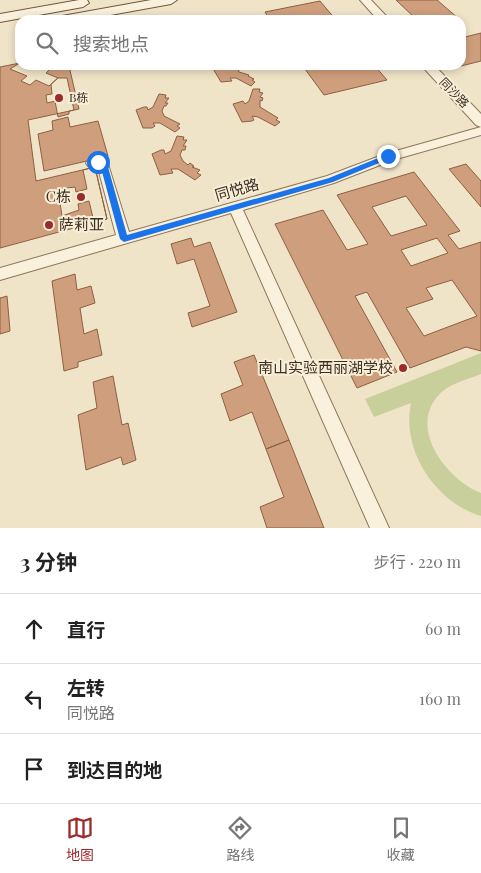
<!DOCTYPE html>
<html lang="zh">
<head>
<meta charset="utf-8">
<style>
	body { margin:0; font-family:"Playfair Display","Noto Sans SC",serif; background:#f6f6f6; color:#222 }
	.stop { position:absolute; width:15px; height:15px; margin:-11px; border:4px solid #1a73e8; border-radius:50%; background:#fff }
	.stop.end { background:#1a73e8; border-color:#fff; box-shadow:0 1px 5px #0008 }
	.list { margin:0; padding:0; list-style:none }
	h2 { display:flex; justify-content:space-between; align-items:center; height:65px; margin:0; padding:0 20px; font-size:21px }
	h2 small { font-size:16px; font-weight:400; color:#767676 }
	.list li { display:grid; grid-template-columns:32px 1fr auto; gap:15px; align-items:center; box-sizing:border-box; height:70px; padding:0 20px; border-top:1px solid #e0e0e0 }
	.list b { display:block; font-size:19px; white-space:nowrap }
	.list p { margin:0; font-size:16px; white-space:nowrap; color:#767676 }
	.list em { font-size:16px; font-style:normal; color:#767676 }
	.icon { flex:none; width:28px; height:28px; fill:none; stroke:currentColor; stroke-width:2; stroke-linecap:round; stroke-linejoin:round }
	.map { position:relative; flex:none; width:481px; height:528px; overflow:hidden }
	.search { position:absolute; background:#fff; box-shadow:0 2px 8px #0003; left:15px; right:15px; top:15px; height:55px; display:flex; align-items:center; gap:12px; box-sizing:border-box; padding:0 18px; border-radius:15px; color:#767676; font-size:19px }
	.sheet { height:275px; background:#fff }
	nav { display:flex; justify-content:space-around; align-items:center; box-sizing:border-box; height:70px; border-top:1px solid #e0e0e0; background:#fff; font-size:14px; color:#767676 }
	nav a { display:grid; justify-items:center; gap:2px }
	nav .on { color:#9e2a2b }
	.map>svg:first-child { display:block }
	.green { fill:#c9cf9b }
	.building { fill:#cf9f7d; stroke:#8d5f41; fill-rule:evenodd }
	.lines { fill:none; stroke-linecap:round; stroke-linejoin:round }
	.minor-casing { stroke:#8d765c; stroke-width:2 }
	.tertiary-casing { stroke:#8d765c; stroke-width:2 }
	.secondary-casing { stroke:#6f573f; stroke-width:2 }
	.minor { fill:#faf1dc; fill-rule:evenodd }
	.tertiary { fill:#faf1dc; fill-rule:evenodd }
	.secondary { fill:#faf1dc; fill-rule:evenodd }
	.route { fill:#1a73e8 }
	.poi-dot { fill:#9e2a2b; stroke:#f7eed8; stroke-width:2 }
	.labels { text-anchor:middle; stroke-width:4; stroke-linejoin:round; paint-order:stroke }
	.far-street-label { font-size:12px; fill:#3d2e20; stroke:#f7eed8 }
	.far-poi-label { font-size:12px; fill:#3d2e20; stroke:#f7eed8; text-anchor:start }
	.street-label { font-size:15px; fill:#3d2e20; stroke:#f7eed8 }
	.poi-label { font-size:15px; fill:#3d2e20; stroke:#f7eed8; text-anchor:end }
</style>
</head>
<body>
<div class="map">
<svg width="481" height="528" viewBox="0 0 481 528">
	<rect width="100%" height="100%" fill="#f0e4c8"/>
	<!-- green -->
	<path class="green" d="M481,353V374C466,380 447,384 437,397C409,431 448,480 481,493V516C435,502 401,450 411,403L374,417L365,399Z"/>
	<!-- building -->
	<path class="building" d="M396,0H437L459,19L417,20Z
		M320,1L336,20H270L265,12Z
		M481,33V61L461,66V38Z
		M20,63V65H27L37,69L40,67L49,70L46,73L58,78L49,86L36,80L30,85L21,81L27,76L10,69Z
		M20,63V65L69,66L79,109L28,120L36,181L95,167L107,219L0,248V67Z
		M216,65H223L224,67L227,65H237L239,72L249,75L248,76L254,79L252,80L255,82L251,86L236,78H230L232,81L221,82L212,67Z
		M302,65H374L387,80L324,95Z
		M58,78H67L74,110L69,111V114L58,117L55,101L47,103L46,95L52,94L51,84Z
		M253,89H260L259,92L263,93L260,97L263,98L262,101L260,100V107L278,118L276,120L280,122L275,126L258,117L252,116L254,120L252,121L242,122L233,104L243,101L245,104L249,101Z
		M159,94L166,95L165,98H169L165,103H168L166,106H164L162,111L164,116L180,124L177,126L180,128L175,132L160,123H153L155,126L152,128H143L136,110L144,107H147L148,110L153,107Z
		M68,117L70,127L98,121L108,156L44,171L38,134L53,130L52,121Z
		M177,136L184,137L183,140H187L183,146H186L185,150H182L180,155L183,161L188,165L190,163L194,166L192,167L200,170L197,173L201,175L195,180L178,169H171L173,173L160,175L152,154L161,150H164L165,154L171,151Z
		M466,164L481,181V207L449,169Z
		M95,167L107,219L94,222L89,201L78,204L79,210L62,216L58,189L75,187L76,192L87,189L83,170Z
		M414,172L460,231L448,235L459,249L481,242V351L466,347L410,368L367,292L355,296L397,372L357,388L275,224L323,210L347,250L368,244L337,195ZM406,196L427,225L391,236L372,207ZM437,238L448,253L411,266L401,250ZM452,280L477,316L424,336L406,308L433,299L426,288Z
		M191,238L194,247L210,242L237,312L192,327L188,313L210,306L194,259L177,264L171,244Z
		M75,274L77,290L91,286L95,303L80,308L84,334L97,329L102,355L78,362V367L64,371L52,281Z
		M7,296L10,331L0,334V298Z
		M254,355L289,440L266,449L252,412L230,421L221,394L243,385L234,362Z
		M113,376L122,425L128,423L136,460L123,465L121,457L86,470L78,415L97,408L93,382Z
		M289,440L324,528H267L260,507L284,497L266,449Z"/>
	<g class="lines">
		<!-- minor casing -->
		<g class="minor-casing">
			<path id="minor" d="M481,127V135L393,160L334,183L243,210L389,528H370L231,213L0,280V268L116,235L98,168L88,166L86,163L88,160L101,159L108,164L129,232L327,176L385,154Z"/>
		</g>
		<!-- tertiary casing -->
		<g class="tertiary-casing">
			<path id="tertiary" d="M360,0H371L390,20H378Z
				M421,65H434L481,114V127L476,125Z"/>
		</g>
		<!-- secondary casing -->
		<g class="secondary-casing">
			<path id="secondary" d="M79,0H87L89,3L83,7L0,22V14Z
				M151,0H177L171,4L83,20H55L62,16Z"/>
		</g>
		<!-- minor -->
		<use href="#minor" class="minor"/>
		<!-- tertiary -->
		<use href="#tertiary" class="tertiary"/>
		<!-- secondary -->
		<use href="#secondary" class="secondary"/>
	</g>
	<!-- route -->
	<path class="route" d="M388,154L392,156L391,158L333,182L124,242L120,239L101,168L95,162L101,160L108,167L127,235L329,178Z"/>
	<!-- markers -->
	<g class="poi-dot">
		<circle cx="59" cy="98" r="5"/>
		<circle cx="81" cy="197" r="5"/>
		<circle cx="49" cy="225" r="5"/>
		<circle cx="403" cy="368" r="5"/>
	</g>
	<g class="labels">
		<!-- far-street labels -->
		<g class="far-street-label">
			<text transform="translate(454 93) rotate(46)" y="4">同沙路</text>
		</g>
		<!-- far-poi labels -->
		<g class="far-poi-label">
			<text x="69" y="102">B栋</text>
		</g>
		<!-- street labels -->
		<g class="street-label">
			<text transform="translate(237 190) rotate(-16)" y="5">同悦路</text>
		</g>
		<!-- poi labels -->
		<g class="poi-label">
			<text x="71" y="202">C栋</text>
			<text x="59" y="230" text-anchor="start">萨莉亚</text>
			<text x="393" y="373">南山实验西丽湖学校</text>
		</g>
	</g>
</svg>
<div class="stop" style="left:98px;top:162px"></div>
<div class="stop end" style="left:388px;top:156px"></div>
<div class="search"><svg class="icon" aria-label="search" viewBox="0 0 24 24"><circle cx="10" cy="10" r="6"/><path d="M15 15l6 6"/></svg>搜索地点</div>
</div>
<section class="sheet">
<h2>3 分钟<small>步行 · 220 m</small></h2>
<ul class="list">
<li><svg class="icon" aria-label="ahead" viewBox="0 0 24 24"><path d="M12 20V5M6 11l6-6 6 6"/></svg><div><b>直行</b></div><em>60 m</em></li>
<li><svg class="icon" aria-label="left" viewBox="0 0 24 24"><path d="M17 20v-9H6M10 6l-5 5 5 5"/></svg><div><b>左转</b><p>同悦路</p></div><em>160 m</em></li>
<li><svg class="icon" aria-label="arrive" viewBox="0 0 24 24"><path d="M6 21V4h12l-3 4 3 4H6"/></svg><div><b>到达目的地</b></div></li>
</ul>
</section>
<nav>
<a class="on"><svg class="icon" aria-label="map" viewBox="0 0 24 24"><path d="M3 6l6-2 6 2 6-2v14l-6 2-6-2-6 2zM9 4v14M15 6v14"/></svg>地图</a>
<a><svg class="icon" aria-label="directions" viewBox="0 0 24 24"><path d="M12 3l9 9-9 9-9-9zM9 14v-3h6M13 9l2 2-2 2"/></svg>路线</a>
<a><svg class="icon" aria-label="saved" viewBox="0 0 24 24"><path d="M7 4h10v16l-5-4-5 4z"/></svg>收藏</a>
</nav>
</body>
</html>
